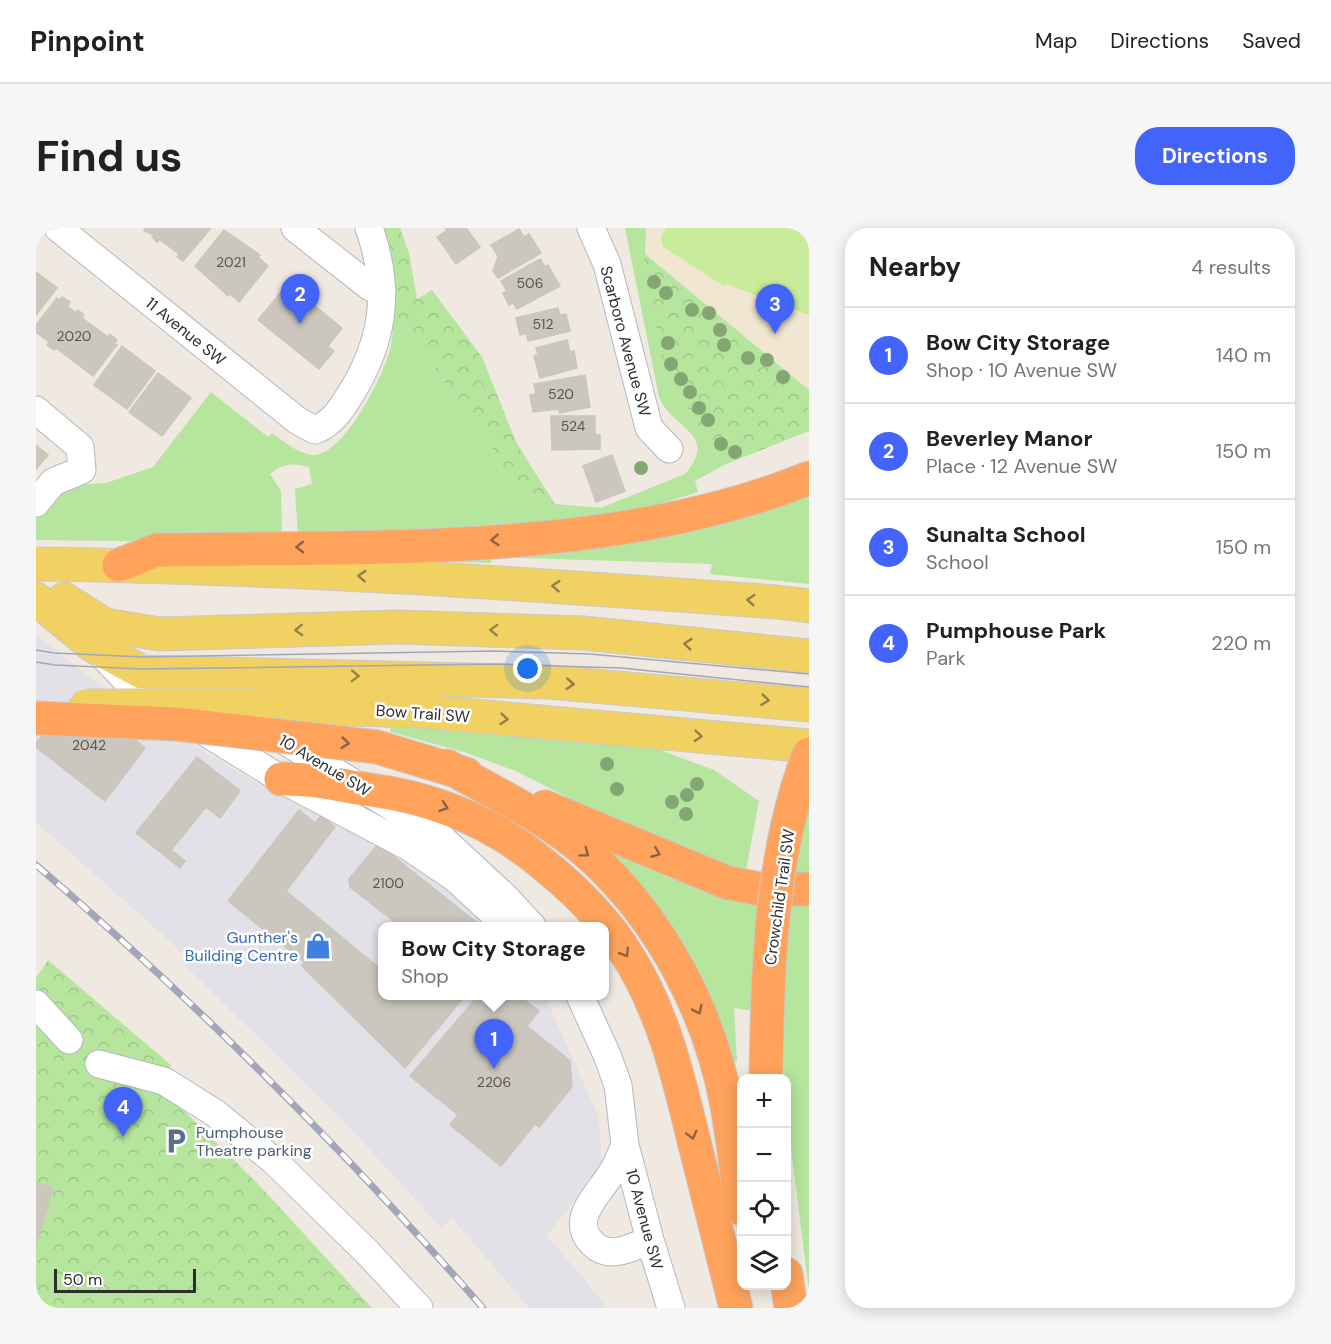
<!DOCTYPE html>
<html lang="en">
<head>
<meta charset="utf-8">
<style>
	body { margin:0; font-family:"DM Sans",sans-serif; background:#f6f6f6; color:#202124 }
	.controls { position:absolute; right:18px; bottom:18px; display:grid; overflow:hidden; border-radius:12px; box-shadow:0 3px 15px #0003 }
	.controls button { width:54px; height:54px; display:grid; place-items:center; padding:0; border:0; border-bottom:2px solid #e0e0e0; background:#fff; color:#202124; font:30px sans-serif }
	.scale { position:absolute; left:18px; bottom:15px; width:142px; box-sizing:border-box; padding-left:6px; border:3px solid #2e2e2e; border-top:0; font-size:16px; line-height:21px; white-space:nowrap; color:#2e2e2e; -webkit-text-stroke:4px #fff; paint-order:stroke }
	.you { position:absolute; left:492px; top:441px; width:21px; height:21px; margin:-15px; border:4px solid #fff; border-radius:50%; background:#1a73e8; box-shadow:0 0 0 9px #1a73e833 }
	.badge { display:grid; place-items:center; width:39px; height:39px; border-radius:50%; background:#4264fb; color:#fff; font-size:20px; font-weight:700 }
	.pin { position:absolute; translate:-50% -50px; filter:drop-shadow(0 2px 3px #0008) }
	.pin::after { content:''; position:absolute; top:32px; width:21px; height:18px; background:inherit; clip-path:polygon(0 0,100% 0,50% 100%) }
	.popup { position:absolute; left:342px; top:694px; width:231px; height:78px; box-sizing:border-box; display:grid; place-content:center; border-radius:12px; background:#fff; filter:drop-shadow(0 2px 4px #0005); font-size:20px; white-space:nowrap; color:#757577 }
	.popup b { font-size:22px; color:#202124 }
	.popup::after { content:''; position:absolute; left:50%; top:100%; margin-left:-12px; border:12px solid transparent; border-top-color:#fff }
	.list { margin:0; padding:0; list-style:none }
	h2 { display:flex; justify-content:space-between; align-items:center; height:78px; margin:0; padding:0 24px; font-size:26px }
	h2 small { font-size:20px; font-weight:400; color:#757577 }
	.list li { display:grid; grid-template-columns:39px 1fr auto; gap:18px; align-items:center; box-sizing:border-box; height:96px; padding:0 24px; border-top:2px solid #e0e0e0 }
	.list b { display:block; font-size:22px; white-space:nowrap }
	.list p { margin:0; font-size:20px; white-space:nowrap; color:#757577 }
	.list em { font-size:20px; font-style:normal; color:#757577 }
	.icon { flex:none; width:33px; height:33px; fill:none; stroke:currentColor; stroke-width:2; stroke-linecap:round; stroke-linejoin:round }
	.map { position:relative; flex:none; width:773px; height:1080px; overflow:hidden; border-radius:24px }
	header { display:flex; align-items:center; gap:36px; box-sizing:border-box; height:84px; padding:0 30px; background:#fff; border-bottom:2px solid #e0e0e0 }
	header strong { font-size:28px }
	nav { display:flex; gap:33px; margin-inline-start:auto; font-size:21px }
	.intro { display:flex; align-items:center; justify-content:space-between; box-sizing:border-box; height:144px; padding:0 36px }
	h1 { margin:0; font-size:42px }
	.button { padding:15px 27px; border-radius:24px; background:#4264fb; color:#fff; font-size:21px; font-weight:700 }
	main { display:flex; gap:36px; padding:0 36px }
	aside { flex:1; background:#fff; border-radius:24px; box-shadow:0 3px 15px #0003 }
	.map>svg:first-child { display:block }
	.industrial { fill:#e3e1e8 }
	.education { fill:#f0e6d1 }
	.grass { fill:#b6e59e }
	.forest { fill:url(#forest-crowns) }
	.pitch { fill:#c9ec9a }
	.building { fill:#cbc7bf; stroke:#cbc5ba; stroke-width:1.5 }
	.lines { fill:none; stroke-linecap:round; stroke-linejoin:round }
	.minor-casing { stroke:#b4b7c1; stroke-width:29 }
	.major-casing { stroke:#c9c9c9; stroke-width:35 }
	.highway-casing { stroke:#c9c9c9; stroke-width:35 }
	.minor { stroke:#fff; stroke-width:27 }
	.major { stroke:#f2d163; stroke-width:33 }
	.highway { stroke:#ffa35c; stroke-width:33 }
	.tram { stroke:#a3a6b8; stroke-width:1.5 }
	.rail-casing { stroke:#a3a6b8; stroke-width:7 }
	.rail { stroke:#fff; stroke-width:4.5; stroke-dasharray:14; stroke-linecap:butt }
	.major-bridge-casing { stroke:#c9c9c9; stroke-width:35; stroke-linecap:butt }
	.highway-bridge-casing { stroke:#c9c9c9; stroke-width:35; stroke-linecap:butt }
	.major-bridge { stroke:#f2d163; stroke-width:33 }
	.highway-bridge { stroke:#ffa35c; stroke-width:33 }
	.tree { fill:#84a574 }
	.oneway { stroke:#8c6343 }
	.oneway2 { stroke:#908048 }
	.labels { text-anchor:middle; stroke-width:5; stroke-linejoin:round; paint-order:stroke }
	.number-label { font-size:14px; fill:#555452 }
	.street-label { font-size:16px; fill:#2e2e2e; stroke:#fff }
	.shop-label { font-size:16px; fill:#366cbe; stroke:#fff; text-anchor:end }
	.service-label { font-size:16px; fill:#4e5e75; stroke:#fff; text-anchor:start }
</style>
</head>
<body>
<header>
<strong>Pinpoint</strong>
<nav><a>Map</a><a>Directions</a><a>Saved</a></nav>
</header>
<div class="intro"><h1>Find us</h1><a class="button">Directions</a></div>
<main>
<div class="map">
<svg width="773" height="1080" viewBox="0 0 773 1080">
	<defs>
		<pattern id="forest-crowns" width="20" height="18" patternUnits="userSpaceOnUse" patternTransform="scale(1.5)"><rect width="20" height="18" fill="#b6e59e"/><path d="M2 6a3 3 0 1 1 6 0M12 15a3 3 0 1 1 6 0" fill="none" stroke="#9dc588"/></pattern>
	</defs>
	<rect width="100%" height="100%" fill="#efe9e1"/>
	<!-- industrial -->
	<path class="industrial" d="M0,406L79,469L213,550L401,650L452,698H347V768H509L563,890L566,938L511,1007L572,1080H493L416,990L405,1000L304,889L145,734L149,727L0,594Z"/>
	<!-- education -->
	<path class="education" d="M610,0H773V162L609,26Z"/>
	<!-- grass -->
	<path class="grass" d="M589,0H610L609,26L629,147L688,237L659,253L662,264L604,282L530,292L262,309L259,261L276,256L273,239C257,235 248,235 234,246L245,263L246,310L161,314L0,312V288L22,264L37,257L70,255L117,239L175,164L232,209L236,205C248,213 262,226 277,227C308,228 350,144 355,117C357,106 357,95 358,84L384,116L437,199L456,212L457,229L476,259L519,276L565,280L649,246C684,205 635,201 623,169Z
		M773,266V356L674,346L676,336L456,329L455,335L297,330C456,323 625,333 773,266Z
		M355,493L605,515L678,542L723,573L710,643L666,631L588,597L477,542L428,524L354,504Z
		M773,569V649L758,646Z
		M582,624L629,648L668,662L773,676V1063L751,888L750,850H748L746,788L698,780L701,833L695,834L576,631Z"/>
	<!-- forest -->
	<path class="forest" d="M347,0H364L373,25L381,71L396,62L446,129L480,214L519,276L476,259L457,229L456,212L437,199L384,116L358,84L357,39Z
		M609,26L773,162V203L688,237L629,147L607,27Z
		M12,732L135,837L125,860L225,959L336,1080H0V750Z"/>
	<!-- pitch -->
	<path class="pitch" d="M630,0H773V87L690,56L688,58L627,19L625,9Z"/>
	<!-- building -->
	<path class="building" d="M175,0L147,33L141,29L143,26L123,11L121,14L116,9L118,7L108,3L110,0Z
		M430,0L444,19L420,36L401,9L410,3V0Z
		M483,1L488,9L493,6L505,25L462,50L457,43L462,28L455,17Z
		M188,2L224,27L222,29L232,38L203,74L194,66L192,68L159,38Z
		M504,31L509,39L512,37L524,58L481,81L477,75L473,77L467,65L471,63L465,53Z
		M0,44L21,60L0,87Z
		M252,56L306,100L292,118L298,123L283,141L222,92Z
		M26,69L34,74L31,78L40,85L42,82L48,87L46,90L72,109L74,106L81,112L78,115L81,117L57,148L20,120L18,122L11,117L13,114L0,104V97L21,70L24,72Z
		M522,80L524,87L530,86L534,103L492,113L490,105L484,107L480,90Z
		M531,112L534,124L538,123L541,140L504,150L498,128L502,127L500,120Z
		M86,118L119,143L91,181L58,157Z
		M122,145L155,170L126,208L93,184Z
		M549,147L554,179L523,185V181L497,184L494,167L500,166L498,156Z
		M515,188H559V207H564V221L516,222Z
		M0,217L12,227L0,241Z
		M576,227L589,263L560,274L547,238Z
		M40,465L109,520L69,573L0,519V515Z
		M161,529L204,563L184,590L170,579L135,622L149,633L144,640L100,605Z
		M263,582L279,595L285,588L299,599L250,663L347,743V768H429L369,840L266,738L268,734L192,673Z
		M342,616L445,698H364L314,659L313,651Z
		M442,768H483L503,783L491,798L534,833L536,859L503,899L499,896L465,938L414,897L422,887L374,848Z
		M0,955L17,960L0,1016Z"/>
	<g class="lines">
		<!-- minor casing -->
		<g class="minor-casing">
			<path id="minor" d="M22,0L262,193L279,202C295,196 305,182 314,167C348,113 355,61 333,0
				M259,0L334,59L346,63
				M555,0L571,36L613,200L633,221
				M0,182L44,219L46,242L17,254L0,275
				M70,431L93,455L117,472L245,551L373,619L419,650L471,698
				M244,510L402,607L468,668L496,698
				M544,768L571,827L582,857L589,917L614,1012L635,1080
				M0,776L33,812
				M63,836L128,853L179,885L238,933L330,1023L383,1080
				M589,917C585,926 581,937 575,946C562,967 532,992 557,1016C573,1032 595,1020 614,1012"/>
		</g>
		<!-- major casing -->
		<g class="major-casing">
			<path id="major" d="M0,336C247,339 494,356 740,374L773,378
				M0,371L56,417L106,444L513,454L773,477
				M28,371L69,397L123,406L362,399L485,403L547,405L773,428
				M220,478L383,483L773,518"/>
		</g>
		<!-- highway casing -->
		<g class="highway-casing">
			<path id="highway" d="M83,337L121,322C331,318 577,330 773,250
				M341,519L430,546
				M411,538C460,566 515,591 557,630C626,694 674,785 691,878C697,912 701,947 706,981
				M245,551C276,550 306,558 335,562C400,571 457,594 507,636C537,660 567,690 588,722C626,779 642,847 658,913C672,968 686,1024 700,1080
				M509,579L692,655L730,662L773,661
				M750,1046L755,1080"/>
		</g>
		<!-- minor -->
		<use href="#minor" class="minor"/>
		<!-- major -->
		<use href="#major" class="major"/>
		<!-- highway -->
		<use href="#highway" class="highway"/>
		<!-- tram -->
		<path class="tram" d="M0,422L18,425L107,429L458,423L554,426L773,446
			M0,434L19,437L105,441L459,436L585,440L773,459"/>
		<!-- rail casing -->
		<g class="rail-casing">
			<path id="rail" d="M0,637C160,774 309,922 447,1080"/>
		</g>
		<!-- rail -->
		<use href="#rail" class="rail"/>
		<!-- major-bridge casing -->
		<g class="major-bridge-casing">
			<path id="major-bridge" d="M50,478H220"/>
		</g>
		<!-- highway-bridge casing -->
		<g class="highway-bridge-casing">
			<path id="highway-bridge" d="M0,490L140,496L341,519
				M730,846C732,740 734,627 773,526"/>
		</g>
		<!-- major-bridge -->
		<use href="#major-bridge" class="major-bridge"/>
		<!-- highway-bridge -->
		<use href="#highway-bridge" class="highway-bridge"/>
	</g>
	<!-- trees -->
	<g class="tree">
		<circle cx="618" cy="54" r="7"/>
		<circle cx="630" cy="65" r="7"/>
		<circle cx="656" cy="82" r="7"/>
		<circle cx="673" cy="85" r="7"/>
		<circle cx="684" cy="102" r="7"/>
		<circle cx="632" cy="115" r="7"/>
		<circle cx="688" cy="117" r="7"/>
		<circle cx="712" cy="130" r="7"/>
		<circle cx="731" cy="132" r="7"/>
		<circle cx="635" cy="136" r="7"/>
		<circle cx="747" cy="149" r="7"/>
		<circle cx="645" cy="151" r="7"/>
		<circle cx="654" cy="164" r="7"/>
		<circle cx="663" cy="180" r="7"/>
		<circle cx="672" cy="192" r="7"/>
		<circle cx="685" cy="216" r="7"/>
		<circle cx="699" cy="224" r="7"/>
		<circle cx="605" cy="240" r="7"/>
		<circle cx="571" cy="536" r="7"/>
		<circle cx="661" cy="556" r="7"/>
		<circle cx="581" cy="561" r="7"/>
		<circle cx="651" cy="567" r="7"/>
		<circle cx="636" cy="574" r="7"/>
		<circle cx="650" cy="586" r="7"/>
	</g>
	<!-- one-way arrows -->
	<defs><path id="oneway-chevron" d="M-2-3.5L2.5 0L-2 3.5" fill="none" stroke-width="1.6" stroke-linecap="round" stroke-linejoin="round" transform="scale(1.5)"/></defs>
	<g class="oneway">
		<use href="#oneway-chevron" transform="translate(459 312) rotate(176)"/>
		<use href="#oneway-chevron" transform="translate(264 319) rotate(179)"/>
		<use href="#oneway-chevron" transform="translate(309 515) rotate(6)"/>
		<use href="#oneway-chevron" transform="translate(408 579) rotate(19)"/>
		<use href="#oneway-chevron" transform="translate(549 625) rotate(37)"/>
		<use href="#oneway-chevron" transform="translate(620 625) rotate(22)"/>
		<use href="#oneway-chevron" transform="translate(589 725) rotate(58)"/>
		<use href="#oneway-chevron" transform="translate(662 782) rotate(64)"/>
		<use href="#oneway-chevron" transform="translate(656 907) rotate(76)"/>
	</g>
	<g class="oneway2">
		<use href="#oneway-chevron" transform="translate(326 348) rotate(-177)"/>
		<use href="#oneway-chevron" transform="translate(520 358) rotate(-176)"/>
		<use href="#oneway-chevron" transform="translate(715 372) rotate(-176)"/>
		<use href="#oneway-chevron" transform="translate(263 402) rotate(178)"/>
		<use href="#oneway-chevron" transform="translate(458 402) rotate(-178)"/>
		<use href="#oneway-chevron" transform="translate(652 416) rotate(-174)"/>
		<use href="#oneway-chevron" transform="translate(319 448) rotate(2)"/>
		<use href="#oneway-chevron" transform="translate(534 456) rotate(4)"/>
		<use href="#oneway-chevron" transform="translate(729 472) rotate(7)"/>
		<use href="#oneway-chevron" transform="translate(468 491) rotate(5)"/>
		<use href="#oneway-chevron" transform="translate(662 508) rotate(5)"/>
	</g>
	<!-- icons -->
	<defs>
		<g id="shop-bare" transform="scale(2.07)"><path d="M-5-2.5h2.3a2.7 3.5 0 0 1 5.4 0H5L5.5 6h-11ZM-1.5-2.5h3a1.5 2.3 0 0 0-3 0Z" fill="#3f7fe0" stroke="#fff" stroke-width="2.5" paint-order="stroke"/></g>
		<g id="parking-bare" transform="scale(2.07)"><path d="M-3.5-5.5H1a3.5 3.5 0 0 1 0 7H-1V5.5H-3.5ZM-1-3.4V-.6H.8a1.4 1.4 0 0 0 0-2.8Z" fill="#5c6f8a" stroke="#fff" stroke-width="2.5" paint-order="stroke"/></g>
	</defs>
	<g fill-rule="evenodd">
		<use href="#shop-bare" x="282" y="718"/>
		<use href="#parking-bare" x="140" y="913"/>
	</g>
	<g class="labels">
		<!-- number labels -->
		<g class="number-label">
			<text x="195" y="39">2021</text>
			<text x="494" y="60">506</text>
			<text x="507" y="101">512</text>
			<text x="38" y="113">2020</text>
			<text x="525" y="171">520</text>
			<text x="537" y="203">524</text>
			<text x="53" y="522">2042</text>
			<text x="352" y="660">2100</text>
			<text x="458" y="859">2206</text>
		</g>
		<!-- street labels -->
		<g class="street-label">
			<text transform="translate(150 103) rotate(39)" y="6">11 Avenue SW</text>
			<text transform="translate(590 113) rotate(75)" y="6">Scarboro Avenue SW</text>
			<text transform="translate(387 485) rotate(4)" y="6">Bow Trail SW</text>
			<text transform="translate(289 537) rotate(31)" y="6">10 Avenue SW</text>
			<text transform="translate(743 669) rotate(-82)" y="6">Crowchild Trail SW</text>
			<text transform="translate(609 991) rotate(75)" y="6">10 Avenue SW</text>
		</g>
		<!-- shop labels -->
		<g class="shop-label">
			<text x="262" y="715">Gunther's<tspan x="262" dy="18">Building Centre</tspan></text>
		</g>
		<!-- service labels -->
		<g class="service-label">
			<text x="160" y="910">Pumphouse<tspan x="160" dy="18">Theatre parking</tspan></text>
		</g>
	</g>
</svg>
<div class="controls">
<button>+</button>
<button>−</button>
<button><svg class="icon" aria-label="locate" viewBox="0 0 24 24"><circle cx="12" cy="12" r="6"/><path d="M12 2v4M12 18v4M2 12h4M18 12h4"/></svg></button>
<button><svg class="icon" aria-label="layers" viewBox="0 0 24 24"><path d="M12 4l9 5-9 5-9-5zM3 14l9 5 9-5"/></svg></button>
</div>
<div class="scale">50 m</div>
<div class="you"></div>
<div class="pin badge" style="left:458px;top:841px">1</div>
<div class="popup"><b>Bow City Storage</b>Shop</div>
<div class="pin badge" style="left:264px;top:96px">2</div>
<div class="pin badge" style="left:739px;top:106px">3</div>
<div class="pin badge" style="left:87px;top:909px">4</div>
</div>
<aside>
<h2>Nearby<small>4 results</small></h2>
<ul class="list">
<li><span class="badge">1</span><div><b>Bow City Storage</b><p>Shop · 10 Avenue SW</p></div><em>140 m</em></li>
<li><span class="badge">2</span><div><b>Beverley Manor</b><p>Place · 12 Avenue SW</p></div><em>150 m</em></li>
<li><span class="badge">3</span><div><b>Sunalta School</b><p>School</p></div><em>150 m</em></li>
<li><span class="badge">4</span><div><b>Pumphouse Park</b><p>Park</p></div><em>220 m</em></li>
</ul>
</aside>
</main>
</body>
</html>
